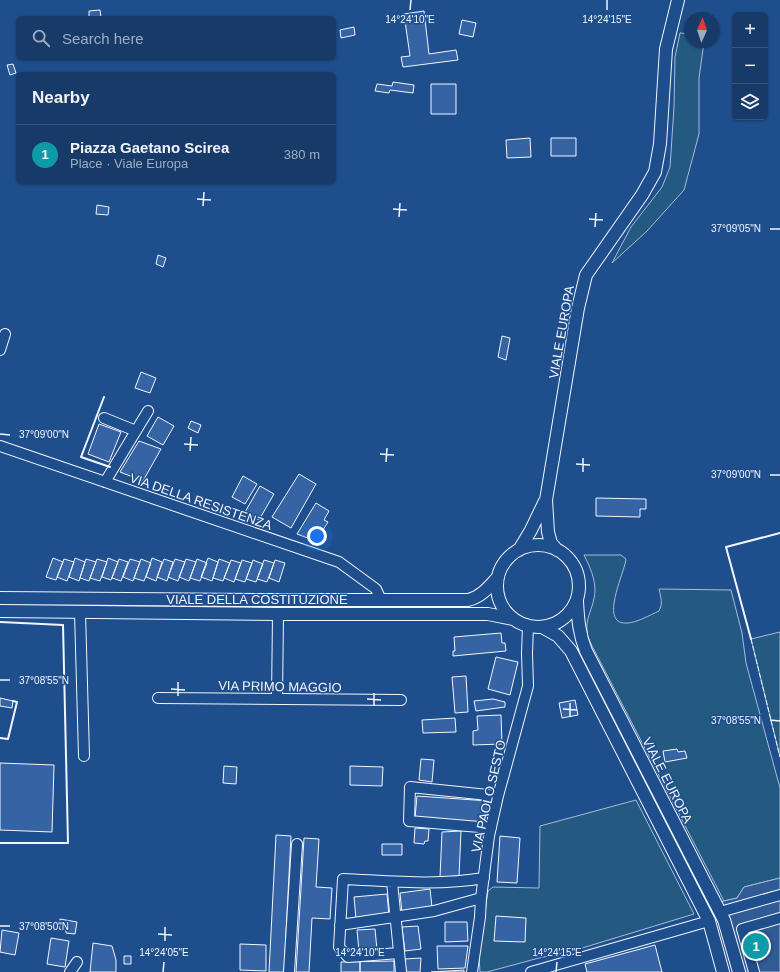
<!DOCTYPE html>
<html lang="en">
<head>
<meta charset="utf-8">
<style>
	body { margin:0; font-family:Helvetica,sans-serif; background:#244571; color:#f1f3f6 }
	.controls { position:absolute; right:12px; top:12px; display:grid; overflow:hidden; border-radius:6px; box-shadow:0 1px 3px #0004 }
	.controls button { width:36px; height:36px; display:grid; place-items:center; padding:0; border:0; border-bottom:1px solid #36547d; background:#173a69; color:#f1f3f6; font:20px sans-serif }
	.compass { position:absolute; left:684px; top:12px; width:36px; height:36px; border-radius:50%; background:#173a69; box-shadow:0 1px 3px #0004; rotate:3deg }
	.you { position:absolute; left:317px; top:536px; width:14px; height:14px; margin:-10px; border:3px solid #fff; border-radius:50%; background:#1a73e8; box-shadow:0 0 0 6px #1a73e833 }
	.badge { display:grid; place-items:center; width:26px; height:26px; border-radius:50%; background:#d6ab8b; color:#fff; font-size:13px; font-weight:700 }
	.pin { position:absolute; translate:-50% -50%; border:2px solid #fff; box-shadow:0 1px 4px #0006 }
	.list { margin:0; padding:0; list-style:none }
	h2 { display:flex; justify-content:space-between; align-items:center; height:52px; margin:0; padding:0 16px; font-size:17px }
	h2 small { font-size:13px; font-weight:400; color:#9eadc0 }
	.list li { display:grid; grid-template-columns:26px 1fr auto; gap:12px; align-items:center; box-sizing:border-box; height:60px; padding:0 16px; border-top:1px solid #36547d }
	.list b { display:block; font-size:15px; white-space:nowrap }
	.list p { margin:0; font-size:13px; white-space:nowrap; color:#9eadc0 }
	.list em { font-size:13px; font-style:normal; color:#9eadc0 }
	.icon { flex:none; width:22px; height:22px; fill:none; stroke:currentColor; stroke-width:2; stroke-linecap:round; stroke-linejoin:round }
	.map { position:relative; flex:none; width:780px; height:972px; overflow:hidden }
	.search { position:absolute; background:#173a69; box-shadow:0 1px 3px #0004; left:16px; top:16px; width:320px; height:44px; display:flex; align-items:center; gap:10px; box-sizing:border-box; padding:0 14px; border-radius:6px; color:#9eadc0; font-size:15px }
	.panel { position:absolute; background:#173a69; box-shadow:0 1px 3px #0004; left:16px; top:72px; width:320px; height:112px; border-radius:6px }
	.map>svg:first-child { display:block }
	.green { fill:#245a82; stroke:#a8bbd7 }
	.parking { fill:#305b95; stroke:#a8bbd7 }
	.building { fill:#3563a3; stroke:#f2f6ff }
	.lines { fill:none; stroke-linecap:round; stroke-linejoin:round }
	.minor-casing { stroke:#f2f6ff; stroke-width:12 }
	.tertiary-casing { stroke:#f2f6ff; stroke-width:14 }
	.minor { stroke:#1f4e8c; stroke-width:10 }
	.tertiary { stroke:#1f4e8c; stroke-width:12 }
	.fence { stroke:#f2f6ff; stroke-width:1; stroke-dasharray:5 2; stroke-linecap:butt }
	.wall { stroke:#f2f6ff; stroke-width:2 }
	.ticks { fill:none; stroke:#f2f6ff; stroke-width:1.5 }
	.labels { text-anchor:middle; stroke-width:3; stroke-linejoin:round; paint-order:stroke }
	.street-label { font-size:13px; fill:#f2f6ff; stroke:#1f4e8c }
	.ticks-label { font-size:10px; text-anchor:middle; fill:#f2f6ff; stroke:#1f4e8c; stroke-width:3; stroke-linejoin:round; paint-order:stroke }
</style>
</head>
<body>
<div class="map">
<svg width="780" height="972" viewBox="0 0 780 972">
	<rect width="100%" height="100%" fill="#1f4e8c"/>
	<!-- green -->
	<path class="green" d="M680,33L690,34V42H704L699,78V134L684,190L647,231L612,263L631,227L662,187L670,167L674,107L675,57Z
		M584,555H621L626,559C625,572 598,625 627,623C636,623 650,615 659,611C663,603 661,598 659,589L731,590L742,633L746,663L780,788V878L744,887L737,898L724,901L589,640C582,620 594,610 595,591C595,578 590,567 584,555Z
		M780,632V757L751,639Z
		M636,800L694,914L569,952L539,958L487,972H480L479,956L488,891L493,887L539,888L540,826Z"/>
	<!-- parking -->
	<path class="parking" d="M780,878V972H739L715,903L737,898L744,887Z"/>
	<!-- building -->
	<path class="building" d="M100,10L101,18H89V11Z
		M424,11L429,54L456,50L458,60L403,67L401,57L410,56L404,14Z
		M462,20L476,23L473,37L459,34Z
		M354,27L355,35L341,38L340,30Z
		M13,64L16,73L10,75L7,65Z
		M393,82L414,85L413,93L390,90L389,93L375,91L377,84L392,86Z
		M431,84H456V114H431Z
		M530,138L531,157L507,158L506,140Z
		M551,138H576V156H551Z
		M97,205L109,207L108,215L96,214Z
		M158,255L166,258L163,267L156,264Z
		M502,336L510,338L506,360L498,357Z
		M141,372L156,378L150,393L135,388Z
		M158,417L174,426L163,445L147,436Z
		M191,421L201,425L198,433L188,428Z
		M99,424L121,432L109,462L88,454Z
		M139,441L161,449L143,481L120,472Z
		M299,474L316,484L291,528L272,517Z
		M243,476L257,484L245,504L232,497Z
		M260,486L274,494L259,520L245,512Z
		M596,498L646,499V509H640V517L596,516Z
		M316,503L329,511L324,520L328,522L316,541L297,534Z
		M53,558L63,562L56,580L46,577Z
		M75,558L85,562L79,581L69,577Z
		M108,558L118,562L111,580L102,577Z
		M152,558L162,562L156,581L146,577Z
		M208,558L218,562L212,581L201,577Z
		M64,559L74,562L67,581L57,577Z
		M86,559L96,562L89,581L80,578Z
		M97,559L107,562L100,581L90,578Z
		M119,559L128,562L121,581L112,578Z
		M130,559L140,562L133,581L123,577Z
		M141,559L151,563L144,581L134,578Z
		M164,559L173,562L167,581L157,577Z
		M175,559L185,562L178,581L168,577Z
		M186,559L196,562L189,581L179,577Z
		M197,559L207,563L200,581L190,578Z
		M219,559L230,563L223,581L213,578Z
		M231,560L241,563L234,582L224,578Z
		M242,560L252,563L245,582L235,579Z
		M253,560L263,564L256,582L246,579Z
		M264,560L274,563L267,582L257,579Z
		M275,560L285,563L279,582L269,578Z
		M501,633L502,643H505L506,651L453,656V651H455L454,637Z
		M496,657L518,662L510,695L488,689Z
		M466,676L468,712L455,713L452,677Z
		M0,698L13,701L12,708L0,706Z
		M493,699L505,702V707L476,711L474,701Z
		M575,700L578,715L562,718L559,703Z
		M501,715L502,744L473,745V731L478,730L477,716Z
		M455,718L456,732L423,733L422,720Z
		M677,749L678,752L685,751L687,758L665,762L663,751Z
		M421,759L434,760L432,782L419,780Z
		M0,763L54,765L52,832L0,830Z
		M224,766L237,767L236,784L223,783Z
		M350,766L383,767L382,786L350,785Z
		M417,796L489,801L487,824L415,818Z
		M415,828L429,829L428,841H425L424,844L414,843Z
		M461,831L459,876L440,877L442,832Z
		M276,835L291,836L284,972H269Z
		M500,836L520,838L517,883L497,882Z
		M304,838L319,839L316,887L332,888L330,919L312,918L309,972H296Z
		M382,844H402V855H382Z
		M430,889L432,907L402,913L400,893Z
		M387,894L389,916L356,919L354,897Z
		M496,916L526,918L525,942L494,941Z
		M60,919L77,922L75,934L66,933V930L59,929Z
		M445,922H467L468,941L445,942Z
		M418,926L421,949L405,951L402,927Z
		M375,929L377,950L359,951L357,930Z
		M2,930L19,933L15,955L0,952Z
		M51,938L69,941L65,967L47,964Z
		M93,943L112,946L116,960V972H90Z
		M240,944L266,945V971L240,970Z
		M655,945L662,972H587L585,964Z
		M437,946H468L465,968L438,969Z
		M124,956H131V964H124Z
		M421,958L420,972H406L405,959Z
		M394,961V972H341V962Z
		M464,970V972H431Z"/>
	<g class="lines">
		<!-- minor casing -->
		<g class="minor-casing">
			<path id="minor" d="M0,350L5,334
				M104,418L136,431
				M0,446L339,562L376,589L381,600
				M105,482L148,411
				M80,612L84,756
				M158,698L401,700
				M277,699L278,614
				M491,828L409,821L410,787L498,796
				M392,882L401,972
				M720,912L780,895
				M340,925L434,911L481,898
				M399,953L348,957L339,947L343,879C390,881 437,886 484,878
				M70,972L77,962
				M289,972L297,844
				M472,972L480,917L481,898L489,836L498,796L528,686L527,653L528,626
				M531,972L709,921
				M754,972L742,929L780,918"/>
		</g>
		<!-- tertiary casing -->
		<g class="tertiary-casing">
			<path id="tertiary" d="M497 586a41 41 0 1 1 82 0a41 41 0 1 1-82 0Z
				M519,550L531,530L545,501
				M557,550L551,543L548,532L546,500L578,308L586,275L642,195L655,172L660,144L666,49L678,0
				M0,598L255,600H468C481,597 489,587 498,577
				M577,601C578,619 579,634 586,651L724,920L739,972
				M0,611L278,614H488L513,619
				M542,627L558,636L571,651L709,921L723,972"/>
		</g>
		<!-- minor -->
		<use href="#minor" class="minor"/>
		<!-- tertiary -->
		<use href="#tertiary" class="tertiary"/>
		<!-- fence -->
		<path class="fence" d="M751,639L780,757"/>
		<!-- wall -->
		<path class="wall" d="M104,397L81,457L110,467
			M0,622L63,625L68,843H0
			M751,639L726,547L780,533
			M0,738L8,739L17,702L13,701"/>
	</g>
	<!-- ticks -->
	<path class="ticks" d="M410,10L411,0M607,10V0M197,199L211,200M203,206L204,192M393,209L407,210M399,217L400,203M589,219L603,220M595,227L596,213M770,229H780M0,434L10,435M184,444L198,445M190,451L191,437M380,454L394,455M386,462L387,448M576,464L590,465M583,472V458M770,475H780M0,680H10M171,689L185,690M178,696V682M367,699L381,700M374,706V693M563,709L577,710M570,717V703M770,720L780,721M0,926H10M158,934L172,935M165,941V927M163,972L164,962M360,972V962M556,972L557,962"/>
	<g class="labels">
		<!-- street labels -->
		<g class="street-label">
			<text transform="translate(561 332) rotate(-80)" y="5">VIALE EUROPA</text>
			<text transform="translate(201 501) rotate(19)" y="5">VIA DELLA RESISTENZA</text>
			<text x="257" y="604">VIALE DELLA COSTITUZIONE</text>
			<text transform="translate(280 686) rotate(1)" y="5">VIA PRIMO MAGGIO</text>
			<text transform="translate(668 780) rotate(63)" y="5">VIALE EUROPA</text>
			<text transform="translate(488 796) rotate(-77)" y="5">VIA PAOLO SESTO</text>
		</g>
	</g>
	<g class="ticks-label">
		<text x="410" y="23">14°24'10"E</text>
		<text x="607" y="23">14°24'15"E</text>
		<text x="736" y="232">37°09'05"N</text>
		<text x="44" y="438">37°09'00"N</text>
		<text x="736" y="478">37°09'00"N</text>
		<text x="44" y="684">37°08'55"N</text>
		<text x="736" y="724">37°08'55"N</text>
		<text x="44" y="930">37°08'50"N</text>
		<text x="164" y="956">14°24'05"E</text>
		<text x="360" y="956">14°24'10"E</text>
		<text x="557" y="956">14°24'15"E</text>
	</g>
</svg>
<div class="controls">
<button>+</button>
<button>−</button>
<button><svg class="icon" aria-label="layers" viewBox="0 0 24 24"><path d="M12 4l9 5-9 5-9-5zM3 14l9 5 9-5"/></svg></button>
</div>
<svg class="compass" viewBox="-18 -18 36 36"><path d="M0-13l5 13h-10z" fill="#e53935"/><path d="M0 13l5-13h-10z" fill="#9eadc0"/></svg>
<div class="you"></div>
<div class="pin badge" style="left:756px;top:946px;background:#0f9aa8">1</div>
<div class="search"><svg class="icon" aria-label="search" viewBox="0 0 24 24"><circle cx="10" cy="10" r="6"/><path d="M15 15l6 6"/></svg>Search here</div>
<section class="panel">
<h2>Nearby<small></small></h2>
<ul class="list">
<li><span class="badge" style="background:#0f9aa8">1</span><div><b>Piazza Gaetano Scirea</b><p>Place · Viale Europa</p></div><em>380 m</em></li>
</ul>
</section>
</div>
</body>
</html>
